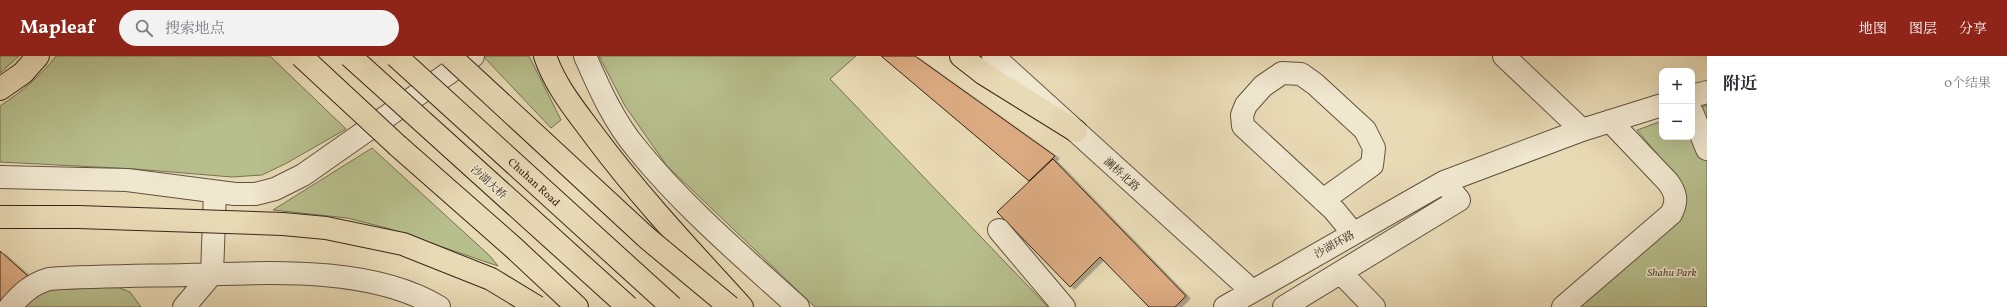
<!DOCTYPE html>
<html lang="zh">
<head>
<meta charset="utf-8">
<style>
	body { margin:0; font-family:Vollkorn,"Noto Serif SC",serif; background:#f2f2f3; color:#2b2b33 }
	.controls { position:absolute; right:12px; top:12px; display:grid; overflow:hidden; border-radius:8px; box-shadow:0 4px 16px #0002 }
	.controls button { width:36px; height:36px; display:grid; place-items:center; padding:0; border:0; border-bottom:1px solid #e1e1e2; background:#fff; color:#2b2b33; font:20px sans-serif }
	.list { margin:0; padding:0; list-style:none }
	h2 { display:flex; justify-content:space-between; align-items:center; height:52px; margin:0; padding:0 16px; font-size:17px }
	h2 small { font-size:13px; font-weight:400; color:#7c7c81 }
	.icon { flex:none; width:22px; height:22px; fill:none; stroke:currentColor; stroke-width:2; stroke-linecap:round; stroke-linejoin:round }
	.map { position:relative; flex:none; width:1707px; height:251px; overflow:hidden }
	header { display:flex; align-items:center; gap:24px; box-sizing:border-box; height:56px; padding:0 20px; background:#8f2418; color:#fff }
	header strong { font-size:19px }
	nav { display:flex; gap:22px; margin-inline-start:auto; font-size:14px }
	.search { width:280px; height:36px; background:#f2f2f3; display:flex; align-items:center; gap:10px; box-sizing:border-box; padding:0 14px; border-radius:22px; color:#7c7c81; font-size:15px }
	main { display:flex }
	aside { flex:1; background:#fff }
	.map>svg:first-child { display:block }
	.green { fill:#b7bf8d; stroke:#767253 }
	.building { fill:#dbaa81; stroke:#362519; filter:url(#shadow) }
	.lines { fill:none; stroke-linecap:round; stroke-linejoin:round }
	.minor-casing { stroke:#625240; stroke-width:24 }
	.major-casing { stroke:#362519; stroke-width:24 }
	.minor { stroke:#f0e7cf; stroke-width:22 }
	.major { stroke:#e8dab5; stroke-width:22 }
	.major-bridge-casing { stroke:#362519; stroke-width:24; stroke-linecap:butt }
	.major-bridge { stroke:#e8dab5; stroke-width:22 }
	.labels { text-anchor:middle; stroke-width:3.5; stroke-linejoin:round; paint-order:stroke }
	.street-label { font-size:11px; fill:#362519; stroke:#f0e7cf }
	.park-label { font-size:11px; font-style:italic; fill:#564c36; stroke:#f0e7cf }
</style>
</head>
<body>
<header>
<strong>Mapleaf</strong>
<div class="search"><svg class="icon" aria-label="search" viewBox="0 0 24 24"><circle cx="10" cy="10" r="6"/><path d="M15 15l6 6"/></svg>搜索地点</div>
<nav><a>地图</a><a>图层</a><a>分享</a></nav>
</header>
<main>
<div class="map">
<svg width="1707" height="251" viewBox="0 0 1707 251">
	<defs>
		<filter id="shadow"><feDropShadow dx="4.5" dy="2.5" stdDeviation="0" flood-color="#0004"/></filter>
	</defs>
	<rect width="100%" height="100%" fill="#e8dab5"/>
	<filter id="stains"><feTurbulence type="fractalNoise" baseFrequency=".005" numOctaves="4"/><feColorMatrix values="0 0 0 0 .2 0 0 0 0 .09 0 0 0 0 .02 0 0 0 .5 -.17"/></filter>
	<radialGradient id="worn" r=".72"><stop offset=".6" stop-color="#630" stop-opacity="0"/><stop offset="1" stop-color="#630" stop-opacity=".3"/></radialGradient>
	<!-- green -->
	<path class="green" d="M0,0H19L0,17Z
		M56,0H270L346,73L287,107L262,119L232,121L135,113L0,106V50C21,36 41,20 56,0Z
		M483,0H529L561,64L551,72Z
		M599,0H856L830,23L1048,251H815L667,110L625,50Z
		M1707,49V251H1578L1676,166L1678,123L1637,74L1662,65V81H1692V55Z
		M372,92L490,200L498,210L387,172L347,162L273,154Z
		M117,231L130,236L141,251H24L42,234Z"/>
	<!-- building -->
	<path class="building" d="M881,0H915L1055,100L1029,125Z
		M1053,103L1186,240L1175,251H1149L1100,201L1070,231L997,156Z
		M0,195L28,220L0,251Z"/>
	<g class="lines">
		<!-- minor casing -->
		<g class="minor-casing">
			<path id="minor" d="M585,0C599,32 614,66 637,93C683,150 743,201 798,251
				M993,0L1252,235
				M1504,0L1582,74
				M1692,40L1707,36
				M1692,56L1707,93
				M0,121L127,124L235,138H255L275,133L303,119L473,0
				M1444,126L1582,74L1662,49
				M1323,144L1372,109L1374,92L1365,74L1315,28L1301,18L1282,17L1263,30L1246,49L1242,59L1243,70L1334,154L1353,177
				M999,174L1064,251
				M1341,217L1374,251
				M10,251C22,237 32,228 49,223C95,220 140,220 186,219C265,217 369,209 439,251
				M184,251L212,218L215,136
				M1225,251L1444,126L1459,144L1284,251
				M1563,251L1671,158C1678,145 1676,137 1668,126L1610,65"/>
		</g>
		<!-- major casing -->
		<g class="major-casing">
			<path id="major" d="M545,0C556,32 577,56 596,82C641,142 692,196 742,251
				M961,0L984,18L1076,75
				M0,33L23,17L38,0
				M398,90L514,192L577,251"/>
		</g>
		<!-- minor -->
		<use href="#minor" class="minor"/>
		<!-- major -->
		<use href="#major" class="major"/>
		<!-- major-bridge casing -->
		<g class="major-bridge-casing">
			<g id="major-bridge">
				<path d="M301,0L398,90"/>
				<path d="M350,0L628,251"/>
				<path id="s1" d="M396,0L672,251"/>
				<path d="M450,0L647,182L730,251"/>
				<path d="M0,161H78L283,168L326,172L403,188L491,223L537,251"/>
			</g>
		</g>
		<!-- major-bridge -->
		<use href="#major-bridge" class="major-bridge"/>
	</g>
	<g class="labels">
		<!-- street labels -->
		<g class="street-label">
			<text transform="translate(1122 118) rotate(42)" y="4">澜桥北路</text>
			<text transform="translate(489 126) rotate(42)" y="4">沙湖大桥</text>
			<text dy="4" stroke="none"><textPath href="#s1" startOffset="187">Chuhan Road</textPath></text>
			<text transform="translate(1334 188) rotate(-29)" y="4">沙湖环路</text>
		</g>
		<!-- park labels -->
		<g class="park-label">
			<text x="1672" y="220">Shahu Park</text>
		</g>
	</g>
	<rect width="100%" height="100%" filter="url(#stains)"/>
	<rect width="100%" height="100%" fill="url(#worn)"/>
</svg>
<div class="controls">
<button>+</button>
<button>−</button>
</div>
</div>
<aside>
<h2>附近<small>0个结果</small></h2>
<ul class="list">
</ul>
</aside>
</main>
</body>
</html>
